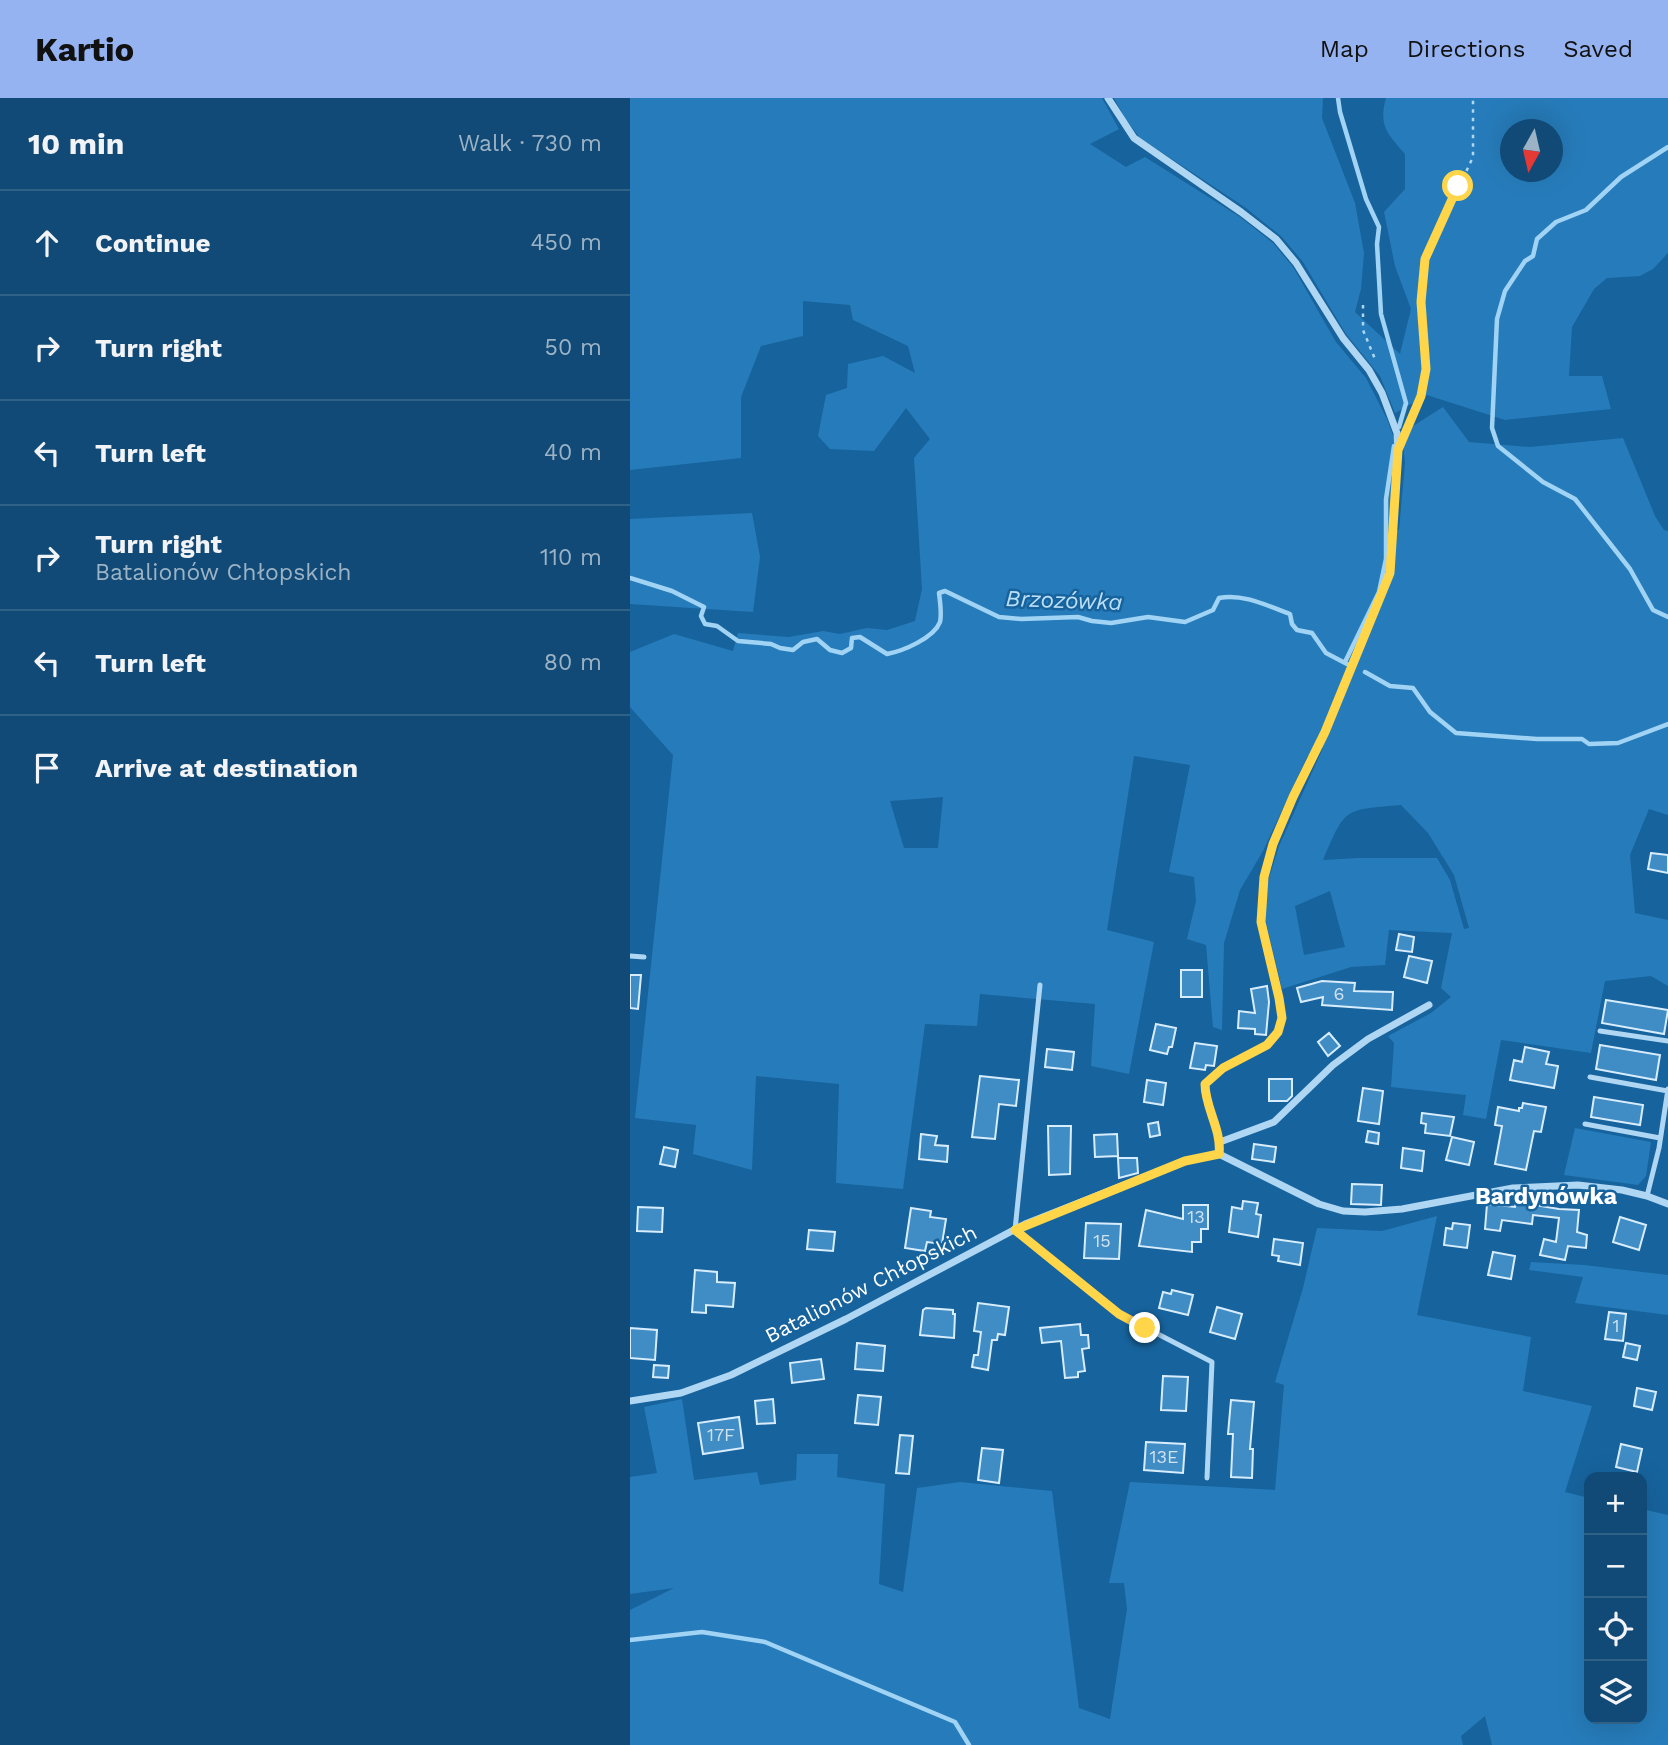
<!DOCTYPE html>
<html lang="en">
<head>
<meta charset="utf-8">
<style>
	body { margin:0; font-family:"Work Sans",sans-serif; background:#1a517b; color:#f1f3f6 }
	.controls { position:absolute; right:21px; bottom:21px; display:grid; overflow:hidden; border-radius:14px; box-shadow:0 7px 28px #0002 }
	.controls button { width:63px; height:63px; display:grid; place-items:center; padding:0; border:0; border-bottom:2px solid #306288; background:#114a76; color:#f1f3f6; font:35px sans-serif }
	.compass { position:absolute; left:870px; top:21px; width:63px; height:63px; border-radius:50%; background:#114a76; box-shadow:0 7px 28px #0002; rotate:188deg }
	.stop { position:absolute; width:21px; height:21px; margin:-16px; border:5px solid #ffd54a; border-radius:50%; background:#fff }
	.stop.end { background:#ffd54a; border-color:#fff; box-shadow:0 2px 7px #0008 }
	.list { margin:0; padding:0; list-style:none }
	h2 { display:flex; justify-content:space-between; align-items:center; height:91px; margin:0; padding:0 28px; font-size:30px }
	h2 small { font-size:23px; font-weight:400; color:#9cb3c5 }
	.list li { display:grid; grid-template-columns:46px 1fr auto; gap:21px; align-items:center; box-sizing:border-box; height:105px; padding:0 28px; border-top:2px solid #306288 }
	.list b { display:block; font-size:26px; white-space:nowrap }
	.list p { margin:0; font-size:23px; white-space:nowrap; color:#9cb3c5 }
	.list em { font-size:23px; font-style:normal; color:#9cb3c5 }
	.icon { flex:none; width:38px; height:38px; fill:none; stroke:currentColor; stroke-width:2; stroke-linecap:round; stroke-linejoin:round }
	.map { position:relative; flex:none; width:1038px; height:1647px; overflow:hidden }
	header { display:flex; align-items:center; gap:42px; box-sizing:border-box; height:98px; padding:0 35px; background:#95b2f1; color:#111 }
	header strong { font-size:33px }
	nav { display:flex; gap:38px; margin-inline-start:auto; font-size:24px }
	main { display:flex }
	aside { flex:1; background:#114a76 }
	.map>svg:first-child { display:block }
	.green { fill:#267cba; fill-rule:evenodd }
	.lines { fill:none; stroke-linecap:round; stroke-linejoin:round }
	.stream { stroke:#a1d3f5; stroke-width:4.5 }
	.building { fill:#408cc4; stroke:#d7edfd; stroke-width:2 }
	.path { stroke:#afd6f3; stroke-width:2.5; stroke-dasharray:3.5 5; stroke-linecap:butt }
	.service { stroke:#afd6f3; stroke-width:5 }
	.minor { stroke:#afd6f3; stroke-width:7 }
	.route { stroke:#ffd54a; stroke-width:9 }
	.labels { text-anchor:middle; stroke-width:5; stroke-linejoin:round; paint-order:stroke }
	.number-label { font-size:18px; fill:#cfe2f0 }
	.street-label { font-size:21px; fill:#fff; stroke:#17639d }
	.water-label { font-size:23px; font-style:italic; fill:#bbdff9; stroke:#17639d }
	.neighbourhood-label { font-size:23px; font-weight:bold; fill:#fff; stroke:#17639d }
</style>
</head>
<body>
<header>
<strong>Kartio</strong>
<nav><a>Map</a><a>Directions</a><a>Saved</a></nav>
</header>
<main>
<aside>
<h2>10 min<small>Walk · 730 m</small></h2>
<ul class="list">
<li><svg class="icon" aria-label="ahead" viewBox="0 0 24 24"><path d="M12 20V5M6 11l6-6 6 6"/></svg><div><b>Continue</b></div><em>450 m</em></li>
<li><svg class="icon" aria-label="right" viewBox="0 0 24 24"><path d="M7 20v-9h11M14 6l5 5-5 5"/></svg><div><b>Turn right</b></div><em>50 m</em></li>
<li><svg class="icon" aria-label="left" viewBox="0 0 24 24"><path d="M17 20v-9H6M10 6l-5 5 5 5"/></svg><div><b>Turn left</b></div><em>40 m</em></li>
<li><svg class="icon" aria-label="right" viewBox="0 0 24 24"><path d="M7 20v-9h11M14 6l5 5-5 5"/></svg><div><b>Turn right</b><p>Batalionów Chłopskich</p></div><em>110 m</em></li>
<li><svg class="icon" aria-label="left" viewBox="0 0 24 24"><path d="M17 20v-9H6M10 6l-5 5 5 5"/></svg><div><b>Turn left</b></div><em>80 m</em></li>
<li><svg class="icon" aria-label="arrive" viewBox="0 0 24 24"><path d="M6 21V4h12l-3 4 3 4H6"/></svg><div><b>Arrive at destination</b></div></li>
</ul>
</aside>
<div class="map">
<svg width="1038" height="1647" viewBox="0 0 1038 1647">
	<rect width="100%" height="100%" fill="#17639d"/>
	<!-- green -->
	<path class="green" d="M0,0H472L489,31L460,46L496,69L515,59L610,119L643,145L663,169L706,244L736,280L757,321L765,343L759,434L769,432L775,365L772,335L813,309L839,344L900,349L993,340L1025,418L1034,432L1038,433V717L1019,711L1000,757L1005,815L1038,822V888L1021,878L975,883L961,955L871,942L856,1021L833,1017L836,997L761,989L764,945L758,938L801,915L821,899L811,890L822,835L759,832L755,867L721,869L652,891L636,824L635,803L639,780L649,748L693,650L677,659L633,753L610,792L594,845L592,932L583,929L576,847L557,841L566,803L564,779L539,774L560,667L504,658L477,832L524,844L499,976L461,968L465,906L350,896L347,928L295,926L273,1091L206,1085L209,986L126,978L122,1072L63,1056L66,1027L5,1020L43,657L0,609V554L44,536L103,553L108,535L159,539L193,533L210,536L237,530L257,532L285,523L292,491L284,360L300,341L276,310L244,353L200,351L188,338L196,297L217,290L218,266L253,258L285,275L278,248L223,222L220,207L173,203V238L131,248L111,299V360L0,372ZM313,699L308,750H274L260,703ZM771,707L798,735L824,777L839,830L834,831L820,782L807,760H729L693,762C716,709 713,712 771,707ZM700,793L715,849L674,857L665,808Z
		M484,0H693L692,20L725,105L734,155L731,191L725,214L770,256L781,211L765,168L754,114L775,91V56C758,36 748,28 756,0H1038V155L1023,171L1010,178L977,180L964,191L942,229L939,278H972L981,311L875,322L797,297L765,315L750,278L716,236L673,164L652,139L616,110L510,40L495,20ZM880,32H922V74H880Z
		M122,415L130,459L123,514L0,506V421Z
		M945,1030L1021,1044L1016,1078L1008,1087L934,1077Z
		M807,1118L787,1217L901,1239L893,1293L962,1308L935,1394L959,1400V1621H1012V1411L1038,1417V1647H862L855,1618L831,1638L833,1647H0V1512L44,1490L0,1496V1379L27,1375L14,1309L52,1301L64,1382L127,1374L130,1387L166,1382L167,1356H208L207,1379L255,1386L249,1486L273,1494L287,1390L330,1384L422,1393L449,1610L480,1621L497,1511L494,1485H479L500,1384L645,1392L654,1287L645,1284L673,1190L687,1130L752,1133Z
		M901,1164L954,1167L1038,1177V1217L945,1205L953,1179L899,1172Z"/>
	<g class="lines">
		<!-- stream -->
		<path class="stream" d="M708,0L710,14L736,101L749,129L747,146L751,216L776,305L769,329
			M1038,49L991,79L956,112L926,124L907,141L903,158L895,163L875,193L867,221L862,330L868,348L913,384L945,401L1000,471L1023,512L1038,519
			M0,480L42,493L74,509L71,518L75,526L87,528L108,543L141,546L150,550L163,552L173,544L187,541L200,552L212,555L221,550L222,540L230,539L257,556C273,553 304,540 310,524C312,516 310,504 309,495L315,493L369,519L391,521L448,519L462,523L481,525L518,519L555,524L583,512L589,500C613,495 638,508 660,516L662,526L667,532L682,535L696,555L717,566
			M715,564L749,494L756,461V401L764,348
			M735,574L760,588L783,590L800,614L826,635L907,641H952L959,646L988,645L1038,626
			M0,1542L72,1534L135,1544L325,1624L339,1647"/>
	</g>
	<!-- building -->
	<path class="building" d="M1021,755L1038,757V775L1018,771Z
		M769,836L784,839L782,854L766,852Z
		M779,858L802,863L797,885L774,879Z
		M551,872H572V899H551Z
		M0,877H11L8,911L0,910Z
		M692,883L725,885L724,893L763,894L762,912L692,907L693,899L671,904L667,890Z
		M637,888L639,904L636,937L625,936V931L608,930L609,913L625,915L621,891Z
		M976,902L1038,912L1034,936L972,925Z
		M526,926L546,930L542,949H539L537,956L520,952Z
		M699,935L710,948L698,958L688,944Z
		M565,945L587,948L584,968L576,967L575,972L560,970Z
		M970,947L1030,957L1026,982L966,971Z
		M895,949L919,954L916,966L928,968L924,990L880,982L884,962L892,964Z
		M417,951L444,954L442,972L415,969Z
		M350,978L389,982L386,1008L369,1006L365,1041L342,1039Z
		M639,981H662V998L657,1003H639Z
		M517,982L536,985L533,1007L514,1004Z
		M733,990L753,993L749,1026L728,1023Z
		M964,999L1013,1007L1010,1027L961,1019Z
		M893,1005L916,1009L911,1034L904,1033L896,1072L865,1066L872,1028L865,1027L868,1009L889,1013V1010H892Z
		M792,1015L824,1019L820,1038L795,1035L796,1026L791,1025Z
		M528,1024L530,1037L520,1039L518,1026Z
		M418,1028H441L440,1076L419,1077Z
		M738,1033L749,1035L748,1046L736,1044Z
		M291,1036L307,1038L305,1047L318,1048L317,1064L289,1061Z
		M487,1036L488,1058L465,1059L464,1037Z
		M822,1039L844,1044L839,1067L816,1062Z
		M624,1046L646,1049L644,1064L622,1061Z
		M34,1049L48,1052L45,1069L30,1066Z
		M773,1050L794,1053L792,1073L771,1070Z
		M488,1060H507L508,1075L489,1080Z
		M722,1086L752,1087L751,1107L721,1106Z
		M613,1103L628,1105L626,1116L631,1117L628,1139L599,1134L602,1109L612,1111Z
		M886,1104L929,1111L949,1112L947,1134L957,1137L956,1150L938,1148L935,1162L910,1157L914,1141L926,1144L929,1120L903,1117L902,1126L872,1122L870,1133L855,1131L857,1106L885,1109Z
		M553,1107H578V1131H571V1144H562V1154L509,1148L516,1112L553,1121Z
		M8,1109L33,1110L32,1134L7,1133Z
		M281,1110L301,1113L300,1119L316,1121L312,1146L297,1144L295,1153L275,1150Z
		M990,1119L1016,1127L1009,1152L983,1144Z
		M456,1125L491,1126L489,1161L454,1160Z
		M823,1125L840,1127L837,1150L814,1147L816,1130L822,1131Z
		M179,1132L205,1134L203,1153L177,1151Z
		M644,1141L673,1145L670,1167L648,1163L649,1158L642,1157Z
		M863,1154L885,1158L881,1181L858,1177Z
		M65,1172L87,1174V1184L105,1185L103,1209L76,1207V1215L62,1214Z
		M542,1192L563,1197L558,1217L529,1210L533,1194L541,1196Z
		M348,1205L379,1209L375,1237L368,1236L367,1242H362L358,1272L342,1269L344,1257H348L351,1234L344,1233Z
		M587,1209L612,1216L605,1241L580,1234Z
		M296,1210L323,1212V1216H325L324,1240L290,1237L293,1212Z
		M979,1214L996,1216L993,1243L975,1241Z
		M450,1226L451,1237H458L459,1250L452,1251L455,1273L448,1274V1279L435,1280L431,1243L412,1245L410,1230Z
		M0,1230L27,1232L25,1262L0,1260Z
		M227,1245L255,1248L253,1273L225,1271Z
		M996,1245L1010,1248L1007,1262L993,1259Z
		M191,1261L194,1281L162,1285L160,1265Z
		M24,1267L39,1268L38,1280L23,1279Z
		M533,1278L558,1279L556,1313L531,1312Z
		M1007,1290L1026,1294L1022,1312L1004,1308Z
		M228,1297L251,1299L248,1327L225,1325Z
		M143,1301L145,1325L127,1326L125,1303Z
		M601,1302L624,1304L620,1351H623L622,1380L601,1379L603,1336H598Z
		M109,1319L113,1350L73,1356L68,1325Z
		M270,1337L283,1338L279,1376L266,1375Z
		M516,1344L555,1346L553,1375L514,1372Z
		M991,1346L1012,1351L1007,1374L986,1369Z
		M352,1350L373,1352L369,1385L348,1382Z"/>
	<g class="lines">
		<!-- path -->
		<path class="path" d="M733,207V232L745,261
			M777,332L791,298L796,271L791,203L795,161L843,59V0"/>
		<!-- service -->
		<path class="service" d="M0,858L14,859
			M410,887L385,1132L489,1216L582,1264L577,1380
			M970,933L1038,943
			M960,979L1038,993
			M955,1026L1030,1040
			M1017,1098L1029,1050L1038,991"/>
		<!-- minor -->
		<path class="minor" d="M478,0L504,40L611,114L646,141L666,165L713,240L739,272L752,295L767,335L768,352L760,475L695,634L663,699L643,746L634,779L631,824L649,900L652,920L648,934L637,947L593,970L575,986C575,1010 592,1032 589,1056
			M590,1044L644,1024L703,967L738,941L799,907
			M0,1303L51,1295L101,1277L216,1221L395,1126L555,1063L589,1056L689,1106L713,1113L735,1114L772,1111L883,1090L948,1087L992,1092L1017,1098L1038,1106"/>
	</g>
	<g class="lines">
		<!-- route -->
		<path class="route" d="M515,1230L489,1216L385,1132L555,1063L589,1056C592,1032 575,1010 575,986L593,970L637,947L648,934L652,920L649,900L631,824L634,779L643,746L663,699L695,634L760,475L768,352L791,298L796,271L791,204L795,161L828,88"/>
	</g>
	<g class="labels">
		<!-- number labels -->
		<g class="number-label">
			<text x="709" y="902">6</text>
			<text x="566" y="1125">13</text>
			<text x="472" y="1149">15</text>
			<text x="986" y="1234">1</text>
			<text x="91" y="1343">17F</text>
			<text x="534" y="1365">13E</text>
		</g>
		<!-- street labels -->
		<g class="street-label">
			<text transform="translate(241 1186) rotate(-27)" y="7">Batalionów Chłopskich</text>
		</g>
		<!-- water labels -->
		<g class="water-label">
			<text transform="translate(434 502) rotate(2)" y="8">Brzozówka</text>
		</g>
		<!-- neighbourhood labels -->
		<g class="neighbourhood-label">
			<text x="916" y="1106">Bardynówka</text>
		</g>
	</g>
</svg>
<div class="controls">
<button>+</button>
<button>−</button>
<button><svg class="icon" aria-label="locate" viewBox="0 0 24 24"><circle cx="12" cy="12" r="6"/><path d="M12 2v4M12 18v4M2 12h4M18 12h4"/></svg></button>
<button><svg class="icon" aria-label="layers" viewBox="0 0 24 24"><path d="M12 4l9 5-9 5-9-5zM3 14l9 5 9-5"/></svg></button>
</div>
<svg class="compass" viewBox="-18 -18 36 36"><path d="M0-13l5 13h-10z" fill="#e53935"/><path d="M0 13l5-13h-10z" fill="#9cb3c5"/></svg>
<div class="stop" style="left:828px;top:88px"></div>
<div class="stop end" style="left:515px;top:1230px"></div>
</div>
</main>
</body>
</html>
